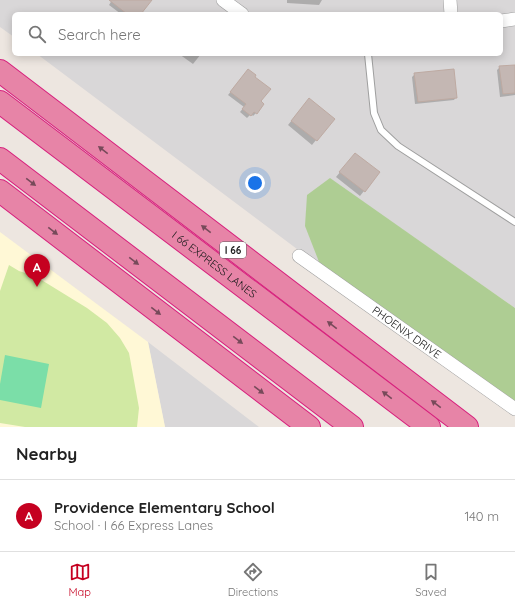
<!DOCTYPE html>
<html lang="en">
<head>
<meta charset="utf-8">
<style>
	body { margin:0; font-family:Quicksand,sans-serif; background:#f6f6f6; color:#222 }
	.you { position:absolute; left:255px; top:183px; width:14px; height:14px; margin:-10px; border:3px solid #fff; border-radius:50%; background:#1a73e8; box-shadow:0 0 0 6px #1a73e833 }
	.badge { display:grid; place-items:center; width:26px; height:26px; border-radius:50%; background:#c50020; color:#fff; font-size:13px; font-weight:700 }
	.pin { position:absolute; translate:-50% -33px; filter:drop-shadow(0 1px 2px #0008) }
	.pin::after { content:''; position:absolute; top:21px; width:14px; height:12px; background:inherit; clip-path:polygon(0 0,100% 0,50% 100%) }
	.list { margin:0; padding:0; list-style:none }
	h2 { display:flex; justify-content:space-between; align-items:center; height:52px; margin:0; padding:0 16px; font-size:17px }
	h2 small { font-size:13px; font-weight:400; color:#767676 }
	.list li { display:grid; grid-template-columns:26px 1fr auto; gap:12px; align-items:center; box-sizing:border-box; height:72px; padding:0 16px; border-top:1px solid #e0e0e0 }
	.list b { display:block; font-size:15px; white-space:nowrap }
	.list p { margin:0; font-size:13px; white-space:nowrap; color:#767676 }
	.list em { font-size:13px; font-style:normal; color:#767676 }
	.icon { flex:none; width:22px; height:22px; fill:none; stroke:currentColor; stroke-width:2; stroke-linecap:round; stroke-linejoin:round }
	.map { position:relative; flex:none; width:515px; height:427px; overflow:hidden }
	.search { position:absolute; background:#fff; box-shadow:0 2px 10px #0003; left:12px; right:12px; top:12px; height:44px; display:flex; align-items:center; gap:10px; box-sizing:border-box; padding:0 14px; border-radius:6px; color:#767676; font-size:15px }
	.sheet { height:124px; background:#fff }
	nav { display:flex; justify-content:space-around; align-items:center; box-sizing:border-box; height:56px; border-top:1px solid #e0e0e0; background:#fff; font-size:11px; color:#767676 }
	nav a { display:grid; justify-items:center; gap:2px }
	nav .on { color:#c50020 }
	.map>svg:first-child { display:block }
	.residential { fill:#d9d7d8 }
	.education { fill:#fff8d6 }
	.grass { fill:#d1e9a3 }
	.forest { fill:#aecd93 }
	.pitch { fill:#7bdea8 }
	.shadow { fill:#0003 }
	.building { fill:#c4b7b3; stroke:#beaaa2 }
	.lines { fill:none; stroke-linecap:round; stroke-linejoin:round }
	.service-casing { stroke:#9f9f9f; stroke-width:8 }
	.minor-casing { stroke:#9f9f9f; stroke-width:14 }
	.motorway-casing { stroke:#d7207d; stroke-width:24 }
	.service { stroke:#fff; stroke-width:6 }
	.minor { stroke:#fff; stroke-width:13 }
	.motorway { stroke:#e784a7; stroke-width:22 }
	.oneway { fill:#774a5a }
	.labels { text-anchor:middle; stroke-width:4; stroke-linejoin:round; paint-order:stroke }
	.shield { fill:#fff; stroke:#5f5f5f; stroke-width:1 }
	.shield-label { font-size:10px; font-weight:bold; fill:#1b1b1b }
	.street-label { font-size:11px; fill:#1b1b1b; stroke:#fff }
</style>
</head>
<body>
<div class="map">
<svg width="515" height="427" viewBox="0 0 515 427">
	<rect width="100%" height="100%" fill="#ede6e0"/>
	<!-- residential -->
	<path class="residential" d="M0,0H515V308L330,179L321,267L37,54H501V14H14V37L0,27Z
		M148,342L259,427H165Z"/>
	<!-- education -->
	<path class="education" d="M0,232L148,342L165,427H0Z"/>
	<!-- grass -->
	<path class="grass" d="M9,265L19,271L35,276L87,308L107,323L120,338L129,353L139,408L137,427H25L0,423V291Z"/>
	<!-- forest -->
	<path class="forest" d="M330,178L515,308V401L321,267L305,226L307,195Z"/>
	<!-- pitch -->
	<path class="pitch" d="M5,355L49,364L41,408L0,400V384Z"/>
	<!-- shadow -->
	<path class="shadow" d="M112,0H151L140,14H121L109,5Z
		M287,0H322L319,5L287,3Z
		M179,54H201L193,64Z
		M515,66V95L500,97L497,70L500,67Z
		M248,70L253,78L256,113L253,116L251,114L247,118L240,112L244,107L228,95Z
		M415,74L456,97L454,100L415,104L412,77Z
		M305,104L333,119L312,145L288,125Z
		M355,154L379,172L360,196L336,177Z"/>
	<!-- building -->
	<path class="building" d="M109,0H152L141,14H127Z
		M515,65V93L503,94L499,66Z
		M248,69L256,75L255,77L271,89L261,101L264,104L257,114L254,112L251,116L242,109L246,104L230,92Z
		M454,69L457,98L418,102L414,73Z
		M309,98L335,119L317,141L291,121Z
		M355,153L380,172L365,192L339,172Z"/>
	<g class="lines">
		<!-- service casing -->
		<g class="service-casing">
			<path id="service" d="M368,54L374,113L381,130L398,146L515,222"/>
		</g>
		<!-- minor casing -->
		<g class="minor-casing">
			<g id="minor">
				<path d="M223,0L242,14"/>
				<path d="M450,0L451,14"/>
				<path d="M501,21L515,19"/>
				<path id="s1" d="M299,256L515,409"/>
			</g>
		</g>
		<!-- motorway casing -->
		<g class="motorway-casing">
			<g id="motorway">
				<path d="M0,71L467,427"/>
				<path id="s2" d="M0,102L429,427"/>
				<path d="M0,159L352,427"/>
				<path d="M0,191L309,427"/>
			</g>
		</g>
		<!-- service -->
		<use href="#service" class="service"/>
		<!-- minor -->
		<use href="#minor" class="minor"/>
		<!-- motorway -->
		<use href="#motorway" class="motorway"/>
	</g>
	<!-- one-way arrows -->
	<defs><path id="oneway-solid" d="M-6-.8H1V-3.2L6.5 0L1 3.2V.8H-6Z"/></defs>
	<g class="oneway">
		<use href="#oneway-solid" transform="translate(103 150) rotate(-142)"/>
		<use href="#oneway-solid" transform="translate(31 182) rotate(37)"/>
		<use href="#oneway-solid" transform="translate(206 229) rotate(-142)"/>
		<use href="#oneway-solid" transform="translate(53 231) rotate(38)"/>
		<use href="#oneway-solid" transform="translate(134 261) rotate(37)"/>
		<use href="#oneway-solid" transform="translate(156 311) rotate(38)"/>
		<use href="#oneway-solid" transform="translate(332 325) rotate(-143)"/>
		<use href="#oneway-solid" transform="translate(238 340) rotate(37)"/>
		<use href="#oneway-solid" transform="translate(259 390) rotate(37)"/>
		<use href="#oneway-solid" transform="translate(387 395) rotate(-143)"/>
		<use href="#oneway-solid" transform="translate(436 404) rotate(-143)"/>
	</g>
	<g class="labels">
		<!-- shield labels -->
		<rect class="shield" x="220" y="242" width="26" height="16" rx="3"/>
		<g class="shield-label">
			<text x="233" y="254">I 66</text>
		</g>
		<!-- street labels -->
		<g class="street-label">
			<text dy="4" stroke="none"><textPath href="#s2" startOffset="269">I 66 EXPRESS LANES</textPath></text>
			<text dy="4" stroke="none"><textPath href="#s1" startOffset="132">PHOENIX DRIVE</textPath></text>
		</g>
	</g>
</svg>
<div class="you"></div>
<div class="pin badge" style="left:37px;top:287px">A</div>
<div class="search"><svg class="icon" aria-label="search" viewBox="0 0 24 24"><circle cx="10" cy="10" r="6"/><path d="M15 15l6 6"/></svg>Search here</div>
</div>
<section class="sheet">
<h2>Nearby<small></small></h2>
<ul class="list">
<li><span class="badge">A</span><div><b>Providence Elementary School</b><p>School · I 66 Express Lanes</p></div><em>140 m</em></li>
</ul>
</section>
<nav>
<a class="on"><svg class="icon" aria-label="map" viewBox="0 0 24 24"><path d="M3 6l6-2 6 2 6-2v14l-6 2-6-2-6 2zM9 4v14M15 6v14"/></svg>Map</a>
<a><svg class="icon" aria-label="directions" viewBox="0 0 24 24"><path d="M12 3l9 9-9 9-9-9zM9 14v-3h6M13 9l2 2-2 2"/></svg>Directions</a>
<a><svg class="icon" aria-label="saved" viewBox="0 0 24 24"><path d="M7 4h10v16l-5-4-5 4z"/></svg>Saved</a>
</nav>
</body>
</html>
